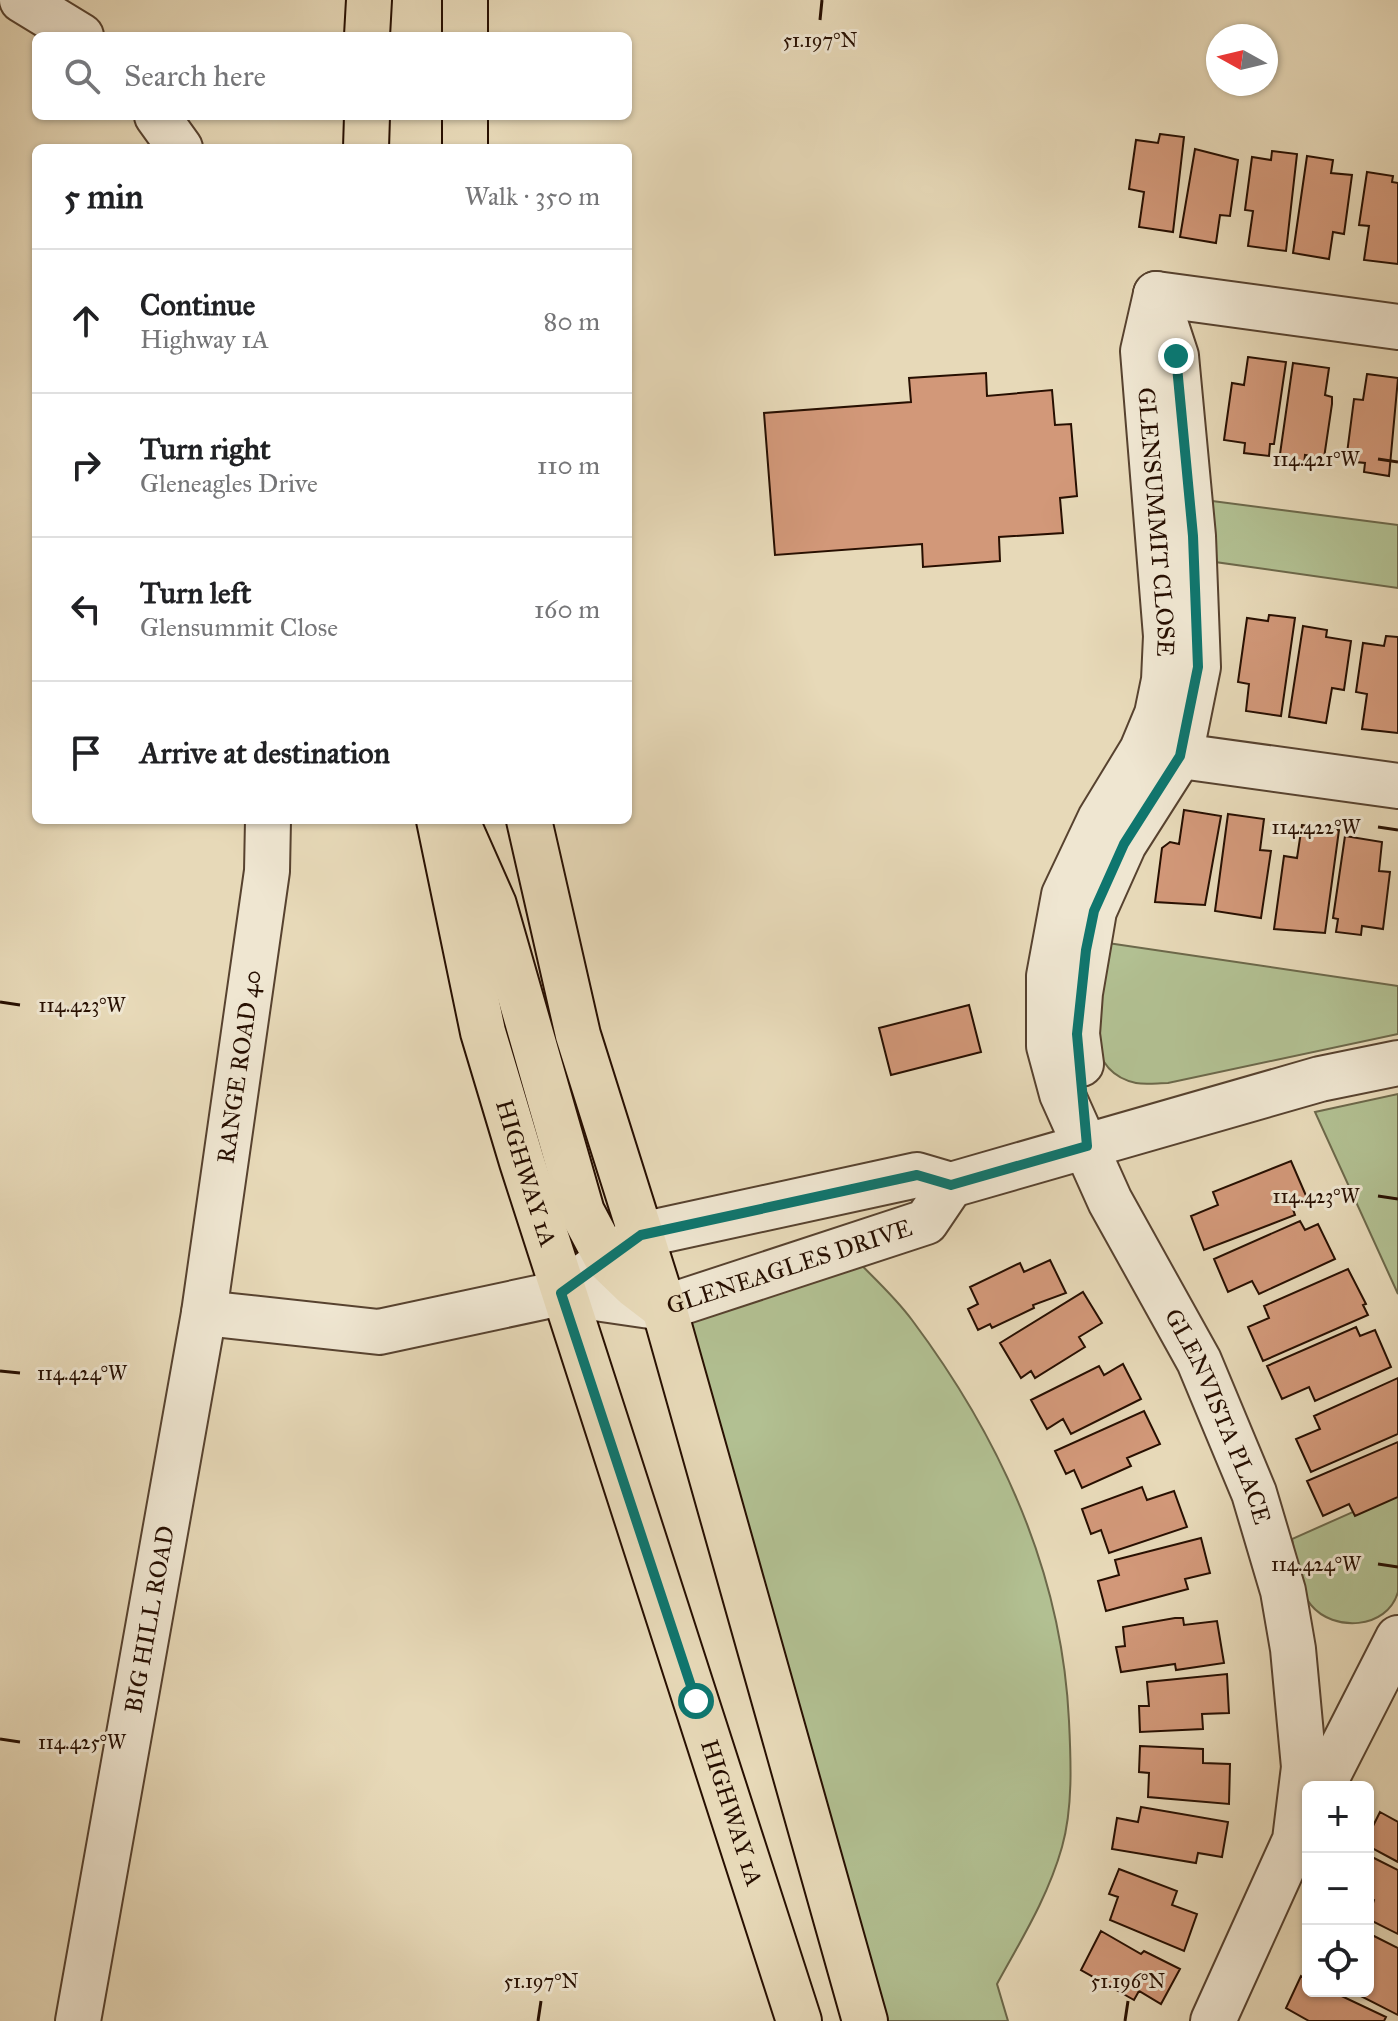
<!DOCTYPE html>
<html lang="en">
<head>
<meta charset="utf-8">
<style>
	body { margin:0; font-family:"IM FELL Great Primer",serif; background:#f6f6f6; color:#202124 }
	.controls { position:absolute; right:24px; bottom:24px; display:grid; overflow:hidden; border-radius:12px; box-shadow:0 2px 6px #0004 }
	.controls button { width:72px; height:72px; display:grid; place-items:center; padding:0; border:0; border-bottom:2px solid #e0e0e0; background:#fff; color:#202124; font:40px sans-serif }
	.compass { position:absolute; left:1206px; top:24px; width:72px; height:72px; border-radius:50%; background:#fff; box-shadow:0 2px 6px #0004; rotate:278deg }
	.stop { position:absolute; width:24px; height:24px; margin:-18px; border:6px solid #0f766e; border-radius:50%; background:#fff }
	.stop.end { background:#0f766e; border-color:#fff; box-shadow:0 2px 8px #0008 }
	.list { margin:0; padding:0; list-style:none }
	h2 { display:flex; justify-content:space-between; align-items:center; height:104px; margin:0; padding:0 32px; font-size:34px }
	h2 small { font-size:26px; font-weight:400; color:#757577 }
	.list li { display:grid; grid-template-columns:52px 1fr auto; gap:24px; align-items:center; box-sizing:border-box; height:144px; padding:0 32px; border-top:2px solid #e0e0e0 }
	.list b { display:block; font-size:30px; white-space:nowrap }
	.list p { margin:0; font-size:26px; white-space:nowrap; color:#757577 }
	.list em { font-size:26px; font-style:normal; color:#757577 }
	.icon { flex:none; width:44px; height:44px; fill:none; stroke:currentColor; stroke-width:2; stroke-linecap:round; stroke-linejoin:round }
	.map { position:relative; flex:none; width:1398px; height:2021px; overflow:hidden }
	.search { position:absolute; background:#fff; box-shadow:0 2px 6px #0004; left:32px; top:32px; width:600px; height:88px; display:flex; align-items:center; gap:20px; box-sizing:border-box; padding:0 28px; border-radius:12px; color:#757577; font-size:30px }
	.panel { position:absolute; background:#fff; box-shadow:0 2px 6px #0004; left:32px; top:144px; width:600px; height:680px; border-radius:12px }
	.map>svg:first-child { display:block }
	.green { fill:#b2c092; stroke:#6c684a; stroke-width:2 }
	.building { fill:#d29879; stroke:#270f01; stroke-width:2 }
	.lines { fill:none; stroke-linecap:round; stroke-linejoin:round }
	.minor-casing { stroke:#57422f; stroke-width:48 }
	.major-casing { stroke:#270f01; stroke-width:48 }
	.minor { stroke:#efe6d1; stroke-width:44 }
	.major { stroke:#e7d9b8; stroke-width:44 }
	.route { stroke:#0f766e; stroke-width:10 }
	.ticks { fill:none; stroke:#270f01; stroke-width:3 }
	.labels { text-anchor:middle; stroke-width:6; stroke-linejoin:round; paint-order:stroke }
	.street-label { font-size:24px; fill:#270f01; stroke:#efe6d1 }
	.ticks-label { font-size:20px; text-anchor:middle; fill:#270f01; stroke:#efe6d1; stroke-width:6; stroke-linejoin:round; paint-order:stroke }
</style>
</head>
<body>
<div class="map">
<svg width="1398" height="2021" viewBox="0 0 1398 2021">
	<rect width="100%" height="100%" fill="#e7d9b8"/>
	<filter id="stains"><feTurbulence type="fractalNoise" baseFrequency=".0025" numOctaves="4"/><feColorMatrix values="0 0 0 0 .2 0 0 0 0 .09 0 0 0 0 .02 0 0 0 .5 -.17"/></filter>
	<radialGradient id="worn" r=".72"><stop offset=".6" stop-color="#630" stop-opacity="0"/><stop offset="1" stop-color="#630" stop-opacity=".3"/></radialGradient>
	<!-- green -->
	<path class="green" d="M1189,498L1398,525V588L1194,559Z
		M1101,942L1398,986V1034L1168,1083C1158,1083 1146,1085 1136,1083C1074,1070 1097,987 1101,942Z
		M1398,1094V1294L1315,1112Z
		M846,1249C867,1272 893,1294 912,1320C1001,1439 1062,1571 1069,1721C1071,1761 1073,1808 1062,1847C1048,1897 1021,1940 997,1984L1008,2021H864L664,1308Z
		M1398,1492C1398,1517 1398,1571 1398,1592C1387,1630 1333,1632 1311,1605C1297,1588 1296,1560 1292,1539Z"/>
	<!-- building -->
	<path class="building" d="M1160,134L1184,137L1173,232L1139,227L1144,192L1129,189L1136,140L1158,143Z
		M1195,149L1238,160L1230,216L1220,215L1216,243L1180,237Z
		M1272,151L1297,154L1286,251L1248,246L1253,211L1245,210L1252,157L1271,160Z
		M1307,156L1333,160L1331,173L1352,175L1344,234L1333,232L1329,259L1293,253Z
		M1367,172L1393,176L1392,182L1398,183V264L1364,260L1369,226L1359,225Z
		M1248,357L1286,362L1274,444H1270L1269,456L1244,453L1245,443L1224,440L1232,383L1244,385Z
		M1293,363L1329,368L1325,395L1332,397V404L1324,458L1305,455L1304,465L1279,461Z
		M986,373L987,396L1052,390L1055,425L1071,424L1077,496L1060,498L1063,533L999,537L1000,561L923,567L922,544L775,555L764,413L911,402L909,378Z
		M1367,374L1398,378L1389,476L1364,472L1365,463L1346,461L1354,399L1363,400Z
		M1269,615L1295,618L1281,716L1246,711L1249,684L1238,682L1247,618L1268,621Z
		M1303,626L1327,630L1326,637L1351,641L1344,690L1332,688L1326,723L1289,717Z
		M1386,636L1398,637V733L1362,729L1367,694L1356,692L1363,643L1384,646Z
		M1184,810L1221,816L1205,905L1155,902L1162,848L1170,842L1179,844Z
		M1228,814L1264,819L1260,850L1271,851L1261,918L1215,911Z
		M1302,825L1339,830L1325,933L1274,929L1284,856L1297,858Z
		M1345,836L1382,842L1379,871L1390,872L1383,929L1362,926L1361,935L1336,932L1338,919L1333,918Z
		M969,1005L981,1052L891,1075L879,1028Z
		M1291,1161L1307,1198L1291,1204L1295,1215L1204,1250L1191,1216L1218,1205L1213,1192Z
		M1300,1221L1305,1230L1318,1224L1335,1259L1259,1294L1252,1281L1228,1292L1214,1259Z
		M1050,1260L1066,1293L1033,1305L1034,1308L992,1328L990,1324L978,1330L968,1309L978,1304L970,1287L1020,1263L1024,1272Z
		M1348,1269L1366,1304L1363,1305L1368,1315L1263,1361L1248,1327L1269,1318L1264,1306Z
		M1083,1292L1102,1323L1079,1337L1085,1347L1035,1378L1031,1371L1021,1378L1000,1343Z
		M1356,1327L1360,1336L1375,1330L1391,1367L1315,1401L1309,1387L1282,1399L1267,1366Z
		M1123,1364L1141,1399L1071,1434L1063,1419L1047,1429L1031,1400L1099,1366L1104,1375Z
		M1398,1378V1434L1311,1472L1296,1439L1320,1429L1314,1416Z
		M1144,1411L1160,1444L1127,1458L1131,1466L1082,1488L1074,1470L1066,1474L1055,1451Z
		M1398,1442V1497L1355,1516L1349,1504L1323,1516L1307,1481Z
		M1142,1487L1147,1500L1174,1491L1187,1527L1109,1553L1101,1530L1091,1534L1082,1509Z
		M1201,1538L1210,1573L1185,1579L1188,1589L1106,1611L1098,1581L1119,1575L1115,1560Z
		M1175,1618H1183L1184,1625L1217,1621L1224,1663L1176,1670L1175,1664L1121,1672L1116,1647L1125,1646L1123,1627Z
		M1227,1674L1229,1713L1202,1714L1203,1729L1140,1732L1139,1706H1149L1147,1682Z
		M1140,1746L1203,1749V1763L1230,1764L1229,1804L1148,1797L1149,1773L1139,1772Z
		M1141,1807L1228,1822L1222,1857L1198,1853L1196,1863L1112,1849L1117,1818L1138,1822Z
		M1380,1812L1398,1822V1862L1368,1846V1836Z
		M1368,1855L1398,1870V1934L1368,1919L1374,1900L1368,1897Z
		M1119,1869L1177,1891L1172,1905L1197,1914L1184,1951L1110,1920L1118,1897L1109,1894Z
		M1101,1931L1141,1954L1144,1951L1180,1969L1161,2004L1139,1991L1134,2000L1081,1970Z
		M1368,1933L1398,1948V2015L1351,1991H1368Z
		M1301,1976L1308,1980V1991H1331L1386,2017L1384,2021H1309L1286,2008Z"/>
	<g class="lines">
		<!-- minor casing -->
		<g class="minor-casing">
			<g id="minor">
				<path d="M22,0L81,36"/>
				<path d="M157,116L180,148"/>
				<path id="s1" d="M1156,294L1143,351L1166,636L1164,680L1157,714L1142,750L1100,819L1064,895L1049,976V1046L1062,1094L1110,1201L1199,1361L1254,1493L1283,1591L1293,1649L1304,1767L1295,1840L1213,2021"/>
				<path d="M1156,294L1398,327"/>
				<path d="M1152,752L1398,786"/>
				<path d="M1081,1064L1077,1034L1080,993L1094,911L1124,844L1180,756L1198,667L1193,536L1176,356L1156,295"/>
				<path d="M561,1293L641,1235L917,1175L951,1185L1320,1079L1398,1063"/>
				<path id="s2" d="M204,1313L379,1332L561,1293L664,1308L926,1222L951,1185"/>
				<path d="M1322,1787L1398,1638"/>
				<path id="s3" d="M78,2021L204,1313L267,871L268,820"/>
			</g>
		</g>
		<!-- major casing -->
		<g class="major-casing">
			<g id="major">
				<path d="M367,36L369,0"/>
				<path d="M465,36V0"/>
				<path d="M366,148L367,116"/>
				<path d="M465,148V116"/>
				<path id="s4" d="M439,820L483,1032L522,1162L799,2021"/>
				<path d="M529,820L578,1035L664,1308L865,2021"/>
				<path d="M459,826L494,905L582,1212L607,1259L634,1285L664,1308"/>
			</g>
		</g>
		<!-- minor -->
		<use href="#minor" class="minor"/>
		<!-- major -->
		<use href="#major" class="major"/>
	</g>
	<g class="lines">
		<!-- route -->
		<path class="route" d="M696,1701L561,1293L641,1235L917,1175L951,1185L1087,1146L1077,1034L1086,950L1094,911L1124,844L1180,756L1198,667L1193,536L1176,356"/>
	</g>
	<!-- ticks -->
	<path class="ticks" d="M820,20L822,0M1378,459L1398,462M1378,827L1398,830M0,1002L20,1005M1378,1196L1398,1199M0,1371L20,1373M1378,1564L1398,1567M0,1739L20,1742M538,2021L541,2001M1125,2021L1128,2001"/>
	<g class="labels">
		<!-- street labels -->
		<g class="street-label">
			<text dy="8" stroke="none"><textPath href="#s1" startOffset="230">GLENSUMMIT CLOSE</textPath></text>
			<text dy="8" stroke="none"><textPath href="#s3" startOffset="968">RANGE ROAD 40</textPath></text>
			<text dy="8" stroke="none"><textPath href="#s4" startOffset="364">HIGHWAY 1A</textPath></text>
			<text dy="8" stroke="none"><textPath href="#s2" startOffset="598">GLENEAGLES DRIVE</textPath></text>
			<text dy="8" stroke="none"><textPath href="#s1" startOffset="1188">GLENVISTA PLACE</textPath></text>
			<text dy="8" stroke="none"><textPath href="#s3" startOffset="408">BIG HILL ROAD</textPath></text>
			<text dy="8" stroke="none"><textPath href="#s4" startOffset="1036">HIGHWAY 1A</textPath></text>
		</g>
	</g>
	<g class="ticks-label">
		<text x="820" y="47">51.197°N</text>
		<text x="1316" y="466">114.421°W</text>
		<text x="1316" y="834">114.422°W</text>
		<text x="82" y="1012">114.423°W</text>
		<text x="1316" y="1203">114.423°W</text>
		<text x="82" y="1380">114.424°W</text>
		<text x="1316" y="1571">114.424°W</text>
		<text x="82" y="1749">114.425°W</text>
		<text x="541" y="1988">51.197°N</text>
		<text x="1128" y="1988">51.196°N</text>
	</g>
	<rect width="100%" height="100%" filter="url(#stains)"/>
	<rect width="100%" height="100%" fill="url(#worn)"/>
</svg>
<div class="controls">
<button>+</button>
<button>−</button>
<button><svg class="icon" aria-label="locate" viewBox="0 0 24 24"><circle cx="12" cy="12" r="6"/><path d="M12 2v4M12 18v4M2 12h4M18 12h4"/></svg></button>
</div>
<svg class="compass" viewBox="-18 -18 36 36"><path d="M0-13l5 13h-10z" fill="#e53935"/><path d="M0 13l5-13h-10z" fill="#757577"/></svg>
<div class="stop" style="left:696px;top:1701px"></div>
<div class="stop end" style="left:1176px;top:356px"></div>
<div class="search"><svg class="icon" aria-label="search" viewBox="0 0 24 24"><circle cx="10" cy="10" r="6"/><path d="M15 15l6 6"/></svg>Search here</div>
<section class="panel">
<h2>5 min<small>Walk · 350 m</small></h2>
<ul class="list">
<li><svg class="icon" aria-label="ahead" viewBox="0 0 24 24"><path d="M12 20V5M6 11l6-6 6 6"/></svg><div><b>Continue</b><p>Highway 1A</p></div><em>80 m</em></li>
<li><svg class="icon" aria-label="right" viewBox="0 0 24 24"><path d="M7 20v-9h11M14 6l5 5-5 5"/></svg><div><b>Turn right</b><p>Gleneagles Drive</p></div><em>110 m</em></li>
<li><svg class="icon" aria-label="left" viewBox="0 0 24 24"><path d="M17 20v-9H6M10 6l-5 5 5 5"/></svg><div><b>Turn left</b><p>Glensummit Close</p></div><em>160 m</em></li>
<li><svg class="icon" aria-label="arrive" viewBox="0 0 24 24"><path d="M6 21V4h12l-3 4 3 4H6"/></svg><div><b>Arrive at destination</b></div></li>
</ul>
</section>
</div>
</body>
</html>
